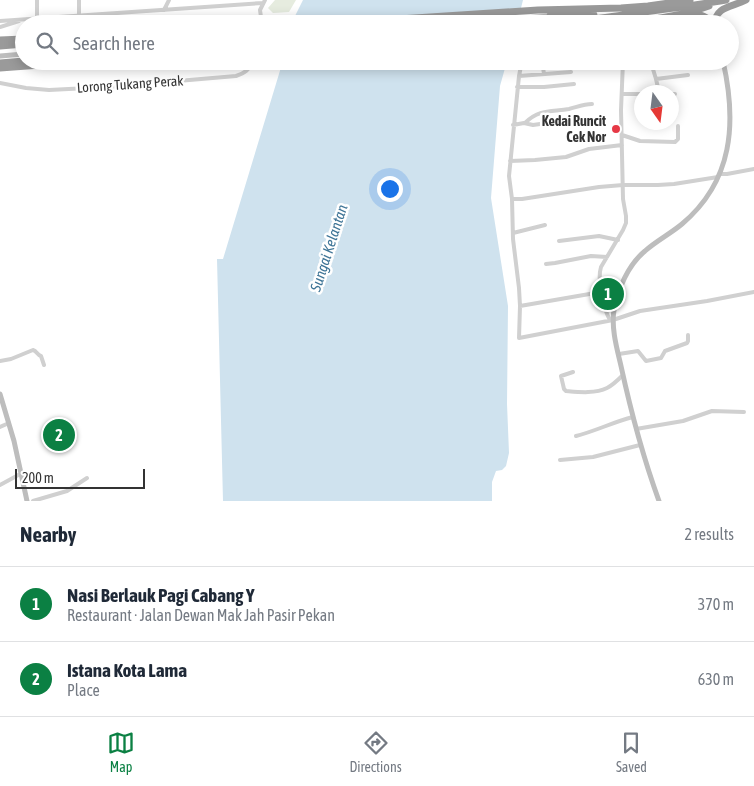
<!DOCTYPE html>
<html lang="en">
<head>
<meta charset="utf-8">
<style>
	body { margin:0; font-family:"Asap Condensed",sans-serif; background:#f6f6f7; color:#1f2937 }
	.compass { position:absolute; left:634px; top:85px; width:45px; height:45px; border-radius:50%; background:#fff; box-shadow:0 2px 12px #0003; rotate:166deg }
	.scale { position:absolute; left:15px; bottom:12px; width:130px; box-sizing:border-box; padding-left:5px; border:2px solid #333; border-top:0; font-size:14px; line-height:18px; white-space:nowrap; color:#333; -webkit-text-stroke:4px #fff; paint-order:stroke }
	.you { position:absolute; left:389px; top:188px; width:18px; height:18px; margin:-12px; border:4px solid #fff; border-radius:50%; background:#1a73e8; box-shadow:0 0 0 8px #1a73e833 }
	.badge { display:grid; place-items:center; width:32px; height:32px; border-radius:50%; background:#0b8043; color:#fff; font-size:16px; font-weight:700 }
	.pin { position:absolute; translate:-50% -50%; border:2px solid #fff; box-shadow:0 1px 5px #0006 }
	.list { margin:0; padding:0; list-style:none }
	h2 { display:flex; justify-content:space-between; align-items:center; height:65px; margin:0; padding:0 20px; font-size:21px }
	h2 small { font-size:16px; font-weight:400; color:#747a83 }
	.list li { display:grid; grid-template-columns:32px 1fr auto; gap:15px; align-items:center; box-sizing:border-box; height:75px; padding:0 20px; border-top:1px solid #e0e1e3 }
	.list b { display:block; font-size:19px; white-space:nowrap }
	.list p { margin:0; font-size:16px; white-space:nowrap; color:#747a83 }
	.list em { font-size:16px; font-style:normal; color:#747a83 }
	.icon { flex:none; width:28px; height:28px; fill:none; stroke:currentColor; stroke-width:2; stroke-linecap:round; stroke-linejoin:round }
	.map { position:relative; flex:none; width:754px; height:501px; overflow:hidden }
	.search { position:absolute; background:#fff; box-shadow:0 2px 12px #0003; left:15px; right:15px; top:15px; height:55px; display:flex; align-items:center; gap:12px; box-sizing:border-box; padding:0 18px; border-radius:28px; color:#747a83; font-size:19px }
	.sheet { height:215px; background:#fff }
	nav { display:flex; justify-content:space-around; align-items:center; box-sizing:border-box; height:70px; border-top:1px solid #e0e1e3; background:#fff; font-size:14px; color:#747a83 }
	nav a { display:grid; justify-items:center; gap:2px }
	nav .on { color:#0b8043 }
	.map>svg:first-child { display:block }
	.green { fill:#e6ecdf }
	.water { fill:#cfe2ee }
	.pier { fill:#fff }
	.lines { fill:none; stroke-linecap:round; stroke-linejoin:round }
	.street { stroke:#d0d0d0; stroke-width:4 }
	.secondary { stroke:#bdbdbd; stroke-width:5 }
	.highway { stroke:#9a9a9a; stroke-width:7 }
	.poi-dot { fill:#e63946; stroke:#fff; stroke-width:2 }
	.labels { text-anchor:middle; stroke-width:5; stroke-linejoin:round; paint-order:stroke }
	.street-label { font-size:14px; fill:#333; stroke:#fff }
	.poi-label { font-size:14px; font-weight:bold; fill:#333; stroke:#fff; text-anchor:end }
	.water-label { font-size:15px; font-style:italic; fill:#3f7597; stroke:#fff }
</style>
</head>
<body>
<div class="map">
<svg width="754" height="501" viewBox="0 0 754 501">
	<rect width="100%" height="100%" fill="#fff"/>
	<!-- green -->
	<path class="green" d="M275,0H296L289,12L273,13L268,8Z"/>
	<!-- water -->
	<path class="water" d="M303,0H523L517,24H291Z
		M279,61H507L500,86L491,198L508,306L507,404L509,453L506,466L502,470L496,471L492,482V501H223L217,259H223L282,64Z"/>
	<!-- pier -->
	<path class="pier" d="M523,9L519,24H289Z"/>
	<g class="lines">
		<!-- street -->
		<path class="street" d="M164,10L169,0
			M79,16V0
			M37,19V0
			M0,21L263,3
			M624,22V24
			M262,24L260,10L265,0
			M0,27L19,21
			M522,61L519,76L509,176L512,199L513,239L519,288L520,306L519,338L613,320L640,311L707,301L754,292
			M542,61L544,74
			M652,66L656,79L659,92
			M519,76L571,72
			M656,79L688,75
			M0,83L26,88L49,90L108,87L236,76C245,73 249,70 253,61
			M517,87H544L574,84
			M622,94H642
			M672,94H675
			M525,123C539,109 551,112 569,109C577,107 584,104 592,104
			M513,125L524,123L533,125L547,123
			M622,135L640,141L675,142L678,139V126
			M510,161L535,160L566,157L589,149L622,145
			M720,174H727L754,169
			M512,199H522L599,187L623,185H658L674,184L718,177
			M513,233L545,225
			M559,241L599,236L618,240
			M546,264L555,263L591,256L607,257
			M520,306L601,292
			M610,320C603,308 597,280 601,267L623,230L626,223V216L623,199L621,110L623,61
			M619,354L638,351L646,361L661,358L665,351L687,343L688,341V335
			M0,361L11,359L33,350C37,351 37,355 41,356L44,365
			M573,372L561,376L564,389L566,391C578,392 595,394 607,388C613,385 618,380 623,375
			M0,427L9,423
			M636,429L683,421L712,411L744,412
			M576,436C596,431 613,422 633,417
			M560,460L593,457L640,445
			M0,485L22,473
			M33,501L67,491L87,478"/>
		<!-- secondary -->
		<path class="secondary" d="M448,24L550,16
			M0,56L24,54
			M0,394L14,441L27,501
			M659,501C643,457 631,412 621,366C617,349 611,328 614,310C618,289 628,265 645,251C656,241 670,234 682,224C733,181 737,123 723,61"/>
		<!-- highway -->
		<path class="highway" d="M692,14C702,15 707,16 713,24
			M550,16L594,15
			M323,24L538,10L621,8L648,6L690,0
			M553,24C577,22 599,18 623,15C657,10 692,6 726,0
			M628,24L688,13L709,6
			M715,24C715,6 733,7 746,0
			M0,40L24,39
			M0,46L24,44
			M0,63L24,61
			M0,68L94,61"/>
	</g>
	<!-- markers -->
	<circle class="poi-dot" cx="616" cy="129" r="5"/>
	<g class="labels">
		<!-- street labels -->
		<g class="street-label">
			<text transform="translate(130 84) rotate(-4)" y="5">Lorong Tukang Perak</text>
		</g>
		<!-- poi labels -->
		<g class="poi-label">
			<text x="606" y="126">Kedai Runcit<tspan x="606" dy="16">Cek Nor</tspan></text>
		</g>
		<!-- water labels -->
		<g class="water-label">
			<text transform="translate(329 248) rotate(-72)" y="5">Sungai Kelantan</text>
		</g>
	</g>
</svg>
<svg class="compass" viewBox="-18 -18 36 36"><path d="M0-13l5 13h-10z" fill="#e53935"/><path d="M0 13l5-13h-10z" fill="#747a83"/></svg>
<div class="scale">200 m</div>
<div class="you"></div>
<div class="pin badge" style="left:608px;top:294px">1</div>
<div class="pin badge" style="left:59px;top:435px">2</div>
<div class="search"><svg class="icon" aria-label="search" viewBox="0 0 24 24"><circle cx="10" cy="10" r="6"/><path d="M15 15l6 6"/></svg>Search here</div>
</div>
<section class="sheet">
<h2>Nearby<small>2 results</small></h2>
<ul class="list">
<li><span class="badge">1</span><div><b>Nasi Berlauk Pagi Cabang Y</b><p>Restaurant · Jalan Dewan Mak Jah Pasir Pekan</p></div><em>370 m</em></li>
<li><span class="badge">2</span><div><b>Istana Kota Lama</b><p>Place</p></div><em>630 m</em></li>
</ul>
</section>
<nav>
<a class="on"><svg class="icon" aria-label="map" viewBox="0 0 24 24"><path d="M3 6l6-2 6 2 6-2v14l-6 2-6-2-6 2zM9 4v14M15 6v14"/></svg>Map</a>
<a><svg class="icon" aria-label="directions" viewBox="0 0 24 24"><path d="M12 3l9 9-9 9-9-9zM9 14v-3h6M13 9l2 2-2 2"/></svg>Directions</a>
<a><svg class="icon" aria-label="saved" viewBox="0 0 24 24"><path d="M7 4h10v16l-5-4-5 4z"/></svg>Saved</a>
</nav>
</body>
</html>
